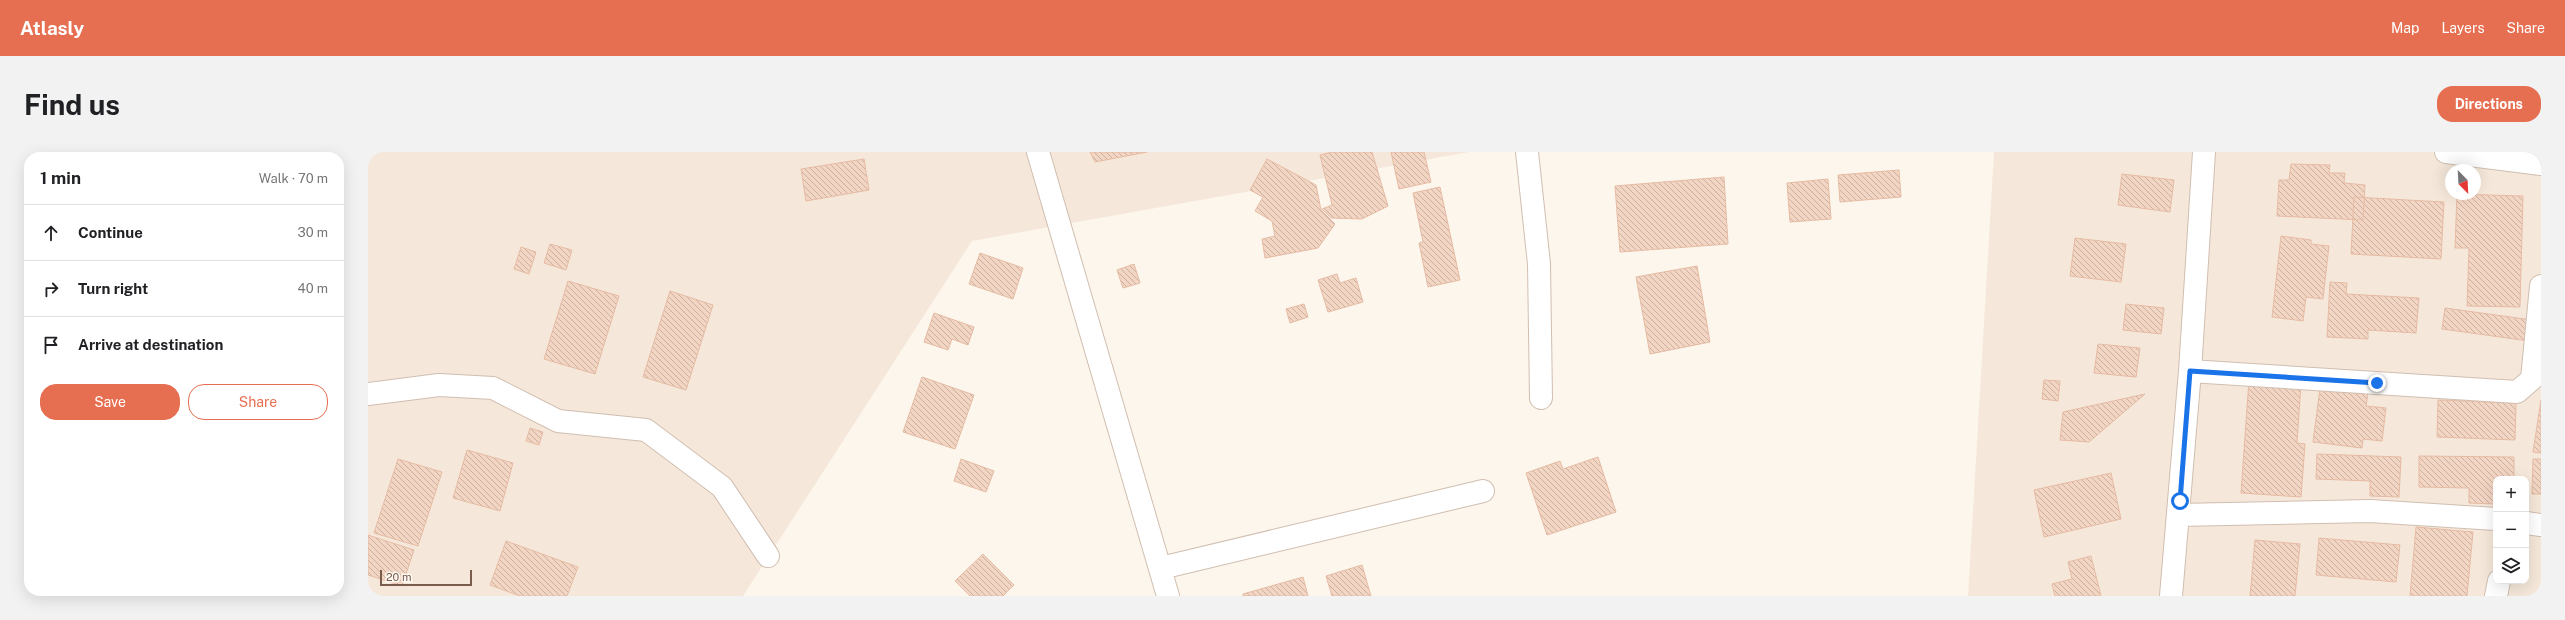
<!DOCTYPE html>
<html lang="en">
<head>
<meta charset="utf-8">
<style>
	body { margin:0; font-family:"Public Sans",sans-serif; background:#f2f2f2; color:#202124 }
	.controls { position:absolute; right:12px; bottom:12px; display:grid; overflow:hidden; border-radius:8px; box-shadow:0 4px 16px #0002 }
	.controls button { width:36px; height:36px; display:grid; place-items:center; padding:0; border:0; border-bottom:1px solid #e0e0e0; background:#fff; color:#202124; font:20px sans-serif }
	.compass { position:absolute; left:2077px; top:12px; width:36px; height:36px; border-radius:50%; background:#fff; box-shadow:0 4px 16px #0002; rotate:156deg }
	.scale { position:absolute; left:12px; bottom:10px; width:92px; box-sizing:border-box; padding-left:4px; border:2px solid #7a5c4d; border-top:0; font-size:11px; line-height:14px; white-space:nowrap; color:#7a5c4d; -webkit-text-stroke:3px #fffaf3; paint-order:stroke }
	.stop { position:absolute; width:12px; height:12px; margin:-9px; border:3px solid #1a73e8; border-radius:50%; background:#fff }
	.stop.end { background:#1a73e8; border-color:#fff; box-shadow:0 1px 4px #0008 }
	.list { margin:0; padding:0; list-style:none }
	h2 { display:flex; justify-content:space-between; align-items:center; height:52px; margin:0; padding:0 16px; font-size:17px }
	h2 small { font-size:13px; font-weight:400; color:#757577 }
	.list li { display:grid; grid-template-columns:26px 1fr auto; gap:12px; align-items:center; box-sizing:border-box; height:56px; padding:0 16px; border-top:1px solid #e0e0e0 }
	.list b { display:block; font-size:15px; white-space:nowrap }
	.list em { font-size:13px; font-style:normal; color:#757577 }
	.actions { display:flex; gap:8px; padding:12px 16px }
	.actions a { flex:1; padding:9px 0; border:1px solid #e76f51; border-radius:16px; text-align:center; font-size:14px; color:#e76f51 }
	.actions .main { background:#e76f51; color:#fff }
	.icon { flex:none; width:22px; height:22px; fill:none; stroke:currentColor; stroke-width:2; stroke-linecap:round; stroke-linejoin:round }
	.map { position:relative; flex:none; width:2173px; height:444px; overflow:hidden; border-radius:16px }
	header { display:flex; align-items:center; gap:24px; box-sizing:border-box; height:56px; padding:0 20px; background:#e76f51; color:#fff }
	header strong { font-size:19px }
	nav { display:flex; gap:22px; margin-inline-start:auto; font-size:14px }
	.intro { display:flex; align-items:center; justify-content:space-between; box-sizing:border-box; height:96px; padding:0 24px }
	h1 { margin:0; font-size:28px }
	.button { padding:10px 18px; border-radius:16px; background:#e76f51; color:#fff; font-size:14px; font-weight:700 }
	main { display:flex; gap:24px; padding:0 24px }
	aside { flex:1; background:#fff; border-radius:16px; box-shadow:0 4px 16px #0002 }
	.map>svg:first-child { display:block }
	.residential { fill:#f5e8da; fill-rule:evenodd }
	.building { fill:url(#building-back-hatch); stroke:#e6bba3 }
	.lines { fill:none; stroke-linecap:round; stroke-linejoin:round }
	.street-casing { stroke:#d1beb0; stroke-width:24 }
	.street { stroke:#fff; stroke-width:22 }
	.route { stroke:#1a73e8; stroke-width:5 }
</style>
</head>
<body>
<header>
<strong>Atlasly</strong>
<nav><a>Map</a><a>Layers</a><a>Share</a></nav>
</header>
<div class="intro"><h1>Find us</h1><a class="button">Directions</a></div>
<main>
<aside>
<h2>1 min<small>Walk · 70 m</small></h2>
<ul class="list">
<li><svg class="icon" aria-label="ahead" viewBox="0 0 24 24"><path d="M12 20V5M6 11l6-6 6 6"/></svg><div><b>Continue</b></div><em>30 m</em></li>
<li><svg class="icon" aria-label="right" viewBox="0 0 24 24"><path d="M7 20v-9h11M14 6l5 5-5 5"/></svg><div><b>Turn right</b></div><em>40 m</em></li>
<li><svg class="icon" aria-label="arrive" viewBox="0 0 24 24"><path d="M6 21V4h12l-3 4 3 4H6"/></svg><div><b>Arrive at destination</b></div></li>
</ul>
<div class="actions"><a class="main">Save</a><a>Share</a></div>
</aside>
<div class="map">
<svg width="2173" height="444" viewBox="0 0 2173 444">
	<defs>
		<pattern id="building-back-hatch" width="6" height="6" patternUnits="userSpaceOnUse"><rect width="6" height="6" fill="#f3d5c3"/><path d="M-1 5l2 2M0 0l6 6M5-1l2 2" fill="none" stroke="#cab0a1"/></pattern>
	</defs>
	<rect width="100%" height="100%" fill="#fdf6ec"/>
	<!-- residential -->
	<path class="residential" d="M0,0H1101L604,89L375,444H0Z
		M1626,0H2173V444H1600ZM2083,18H2107V42H2083ZM2128,327H2158V429H2128Z"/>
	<!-- building -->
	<path class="building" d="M722,0H779L727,10Z
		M964,0H1004L1020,54L994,67L963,66L954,57L964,53L952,3Z
		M1023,0H1056L1063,30L1031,37Z
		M496,7L501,38L438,49L433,17Z
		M899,7L948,33L953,58L967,72L950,96L897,106L894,87L907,84L904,69L887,59L895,45L882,38Z
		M1923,12L1962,13L1961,21H1977L1976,31L1997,33L1995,68L1909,64L1911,28H1921Z
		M1531,18L1533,45L1472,50L1470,23Z
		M1754,22L1806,28L1802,60L1750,53Z
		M1356,25L1360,92L1252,100L1247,34Z
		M1460,27L1463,67L1422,70L1419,31Z
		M1072,35L1092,128L1060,135L1051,91L1055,90L1045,41Z
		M2089,42L2155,44L2152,155L2099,154L2101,96H2087Z
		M1986,45L2076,50L2073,107L1983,102Z
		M1913,84L1943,88V92L1961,94L1955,147L1938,145L1935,169L1904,165Z
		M1707,86L1758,92L1753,130L1702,124Z
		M182,92L204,98L198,118L176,111Z
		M153,95L168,100L161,122L146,117Z
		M612,101L655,116L645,147L601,132Z
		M766,112L772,131L755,136L749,118Z
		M1329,114L1342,190L1282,202L1268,125Z
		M969,122L972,131L988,126L995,150L960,160L950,128Z
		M200,129L251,144L227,222L176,207Z
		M1962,130L1979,131L1978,142L2051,146L2048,181L2000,178V187L1959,185Z
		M302,139L345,153L318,238L275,225Z
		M936,152L940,165L922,171L918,157Z
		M1758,152L1796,156L1793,182L1755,178Z
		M2077,156L2164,168L2161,189L2074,177Z
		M566,161L606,175L600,193L584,187L580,198L556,190Z
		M1730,192L1772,196L1768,225L1726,221Z
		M554,225L606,243L587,297L535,280Z
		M1676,228L1692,229L1690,249L1674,247Z
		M1881,228L1933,232L1929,291L1937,292L1933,345L1873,341Z
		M1952,236L2000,241L1998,254L2018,256L2014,289L1995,287L1994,296L1945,290Z
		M1777,242L1721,290L1692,288L1695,260Z
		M2070,248L2148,251L2147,288L2069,285Z
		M2173,248V301L2165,300Z
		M162,276L175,280L171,293L158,289Z
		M99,298L145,311L132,359L85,346Z
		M1949,302L2033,305L2031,345L2002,344V329L1948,327Z
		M2051,304L2146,305V327H2128V352L2101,351V336L2051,335Z
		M1230,305L1248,360L1179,383L1158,321L1192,309L1195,317Z
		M30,307L74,320L50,394L6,381Z
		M593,307L626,319L618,340L586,329Z
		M2165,307H2173V342H2164Z
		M1743,321L1753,367L1676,385L1666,338Z
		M2048,375L2105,380L2099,444H2042Z
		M0,383L46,398L34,434L0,423Z
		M1951,386L2032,393L2028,430L1948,423Z
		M1887,388L1932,392L1927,444H1882Z
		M138,389L210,415L199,444H152L122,433Z
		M615,402L646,433L635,444H602L587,429Z
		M1723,404L1733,444H1687L1684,432L1704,427L1700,410Z
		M994,413L1003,444H964L958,424Z
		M935,425L940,444H875V442Z"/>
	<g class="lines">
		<!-- street casing -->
		<g class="street-casing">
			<path id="street" d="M670,0L800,444
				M1159,0L1171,112L1173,246
				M2078,0L2173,12
				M1822,219L2149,240L2164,227L2173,134
				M0,242L71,233L125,236L190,269L278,278L354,335L400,404
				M1811,363L2002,359L2128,367
				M2158,371L2173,373
				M793,416L1115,339
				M1803,444L1822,219L1836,0
				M2128,444L2131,429"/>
		</g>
		<!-- street -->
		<use href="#street" class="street"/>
	</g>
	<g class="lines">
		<!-- route -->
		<path class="route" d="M1812,349L1822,219L2009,231"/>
	</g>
</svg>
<div class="controls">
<button>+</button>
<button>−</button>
<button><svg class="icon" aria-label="layers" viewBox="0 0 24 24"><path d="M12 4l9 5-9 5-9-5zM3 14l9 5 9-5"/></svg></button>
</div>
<svg class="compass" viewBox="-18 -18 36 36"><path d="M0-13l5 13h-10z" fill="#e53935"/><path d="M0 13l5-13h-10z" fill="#757577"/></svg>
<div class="scale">20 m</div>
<div class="stop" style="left:1812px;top:349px"></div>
<div class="stop end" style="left:2009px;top:231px"></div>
</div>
</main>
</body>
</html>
